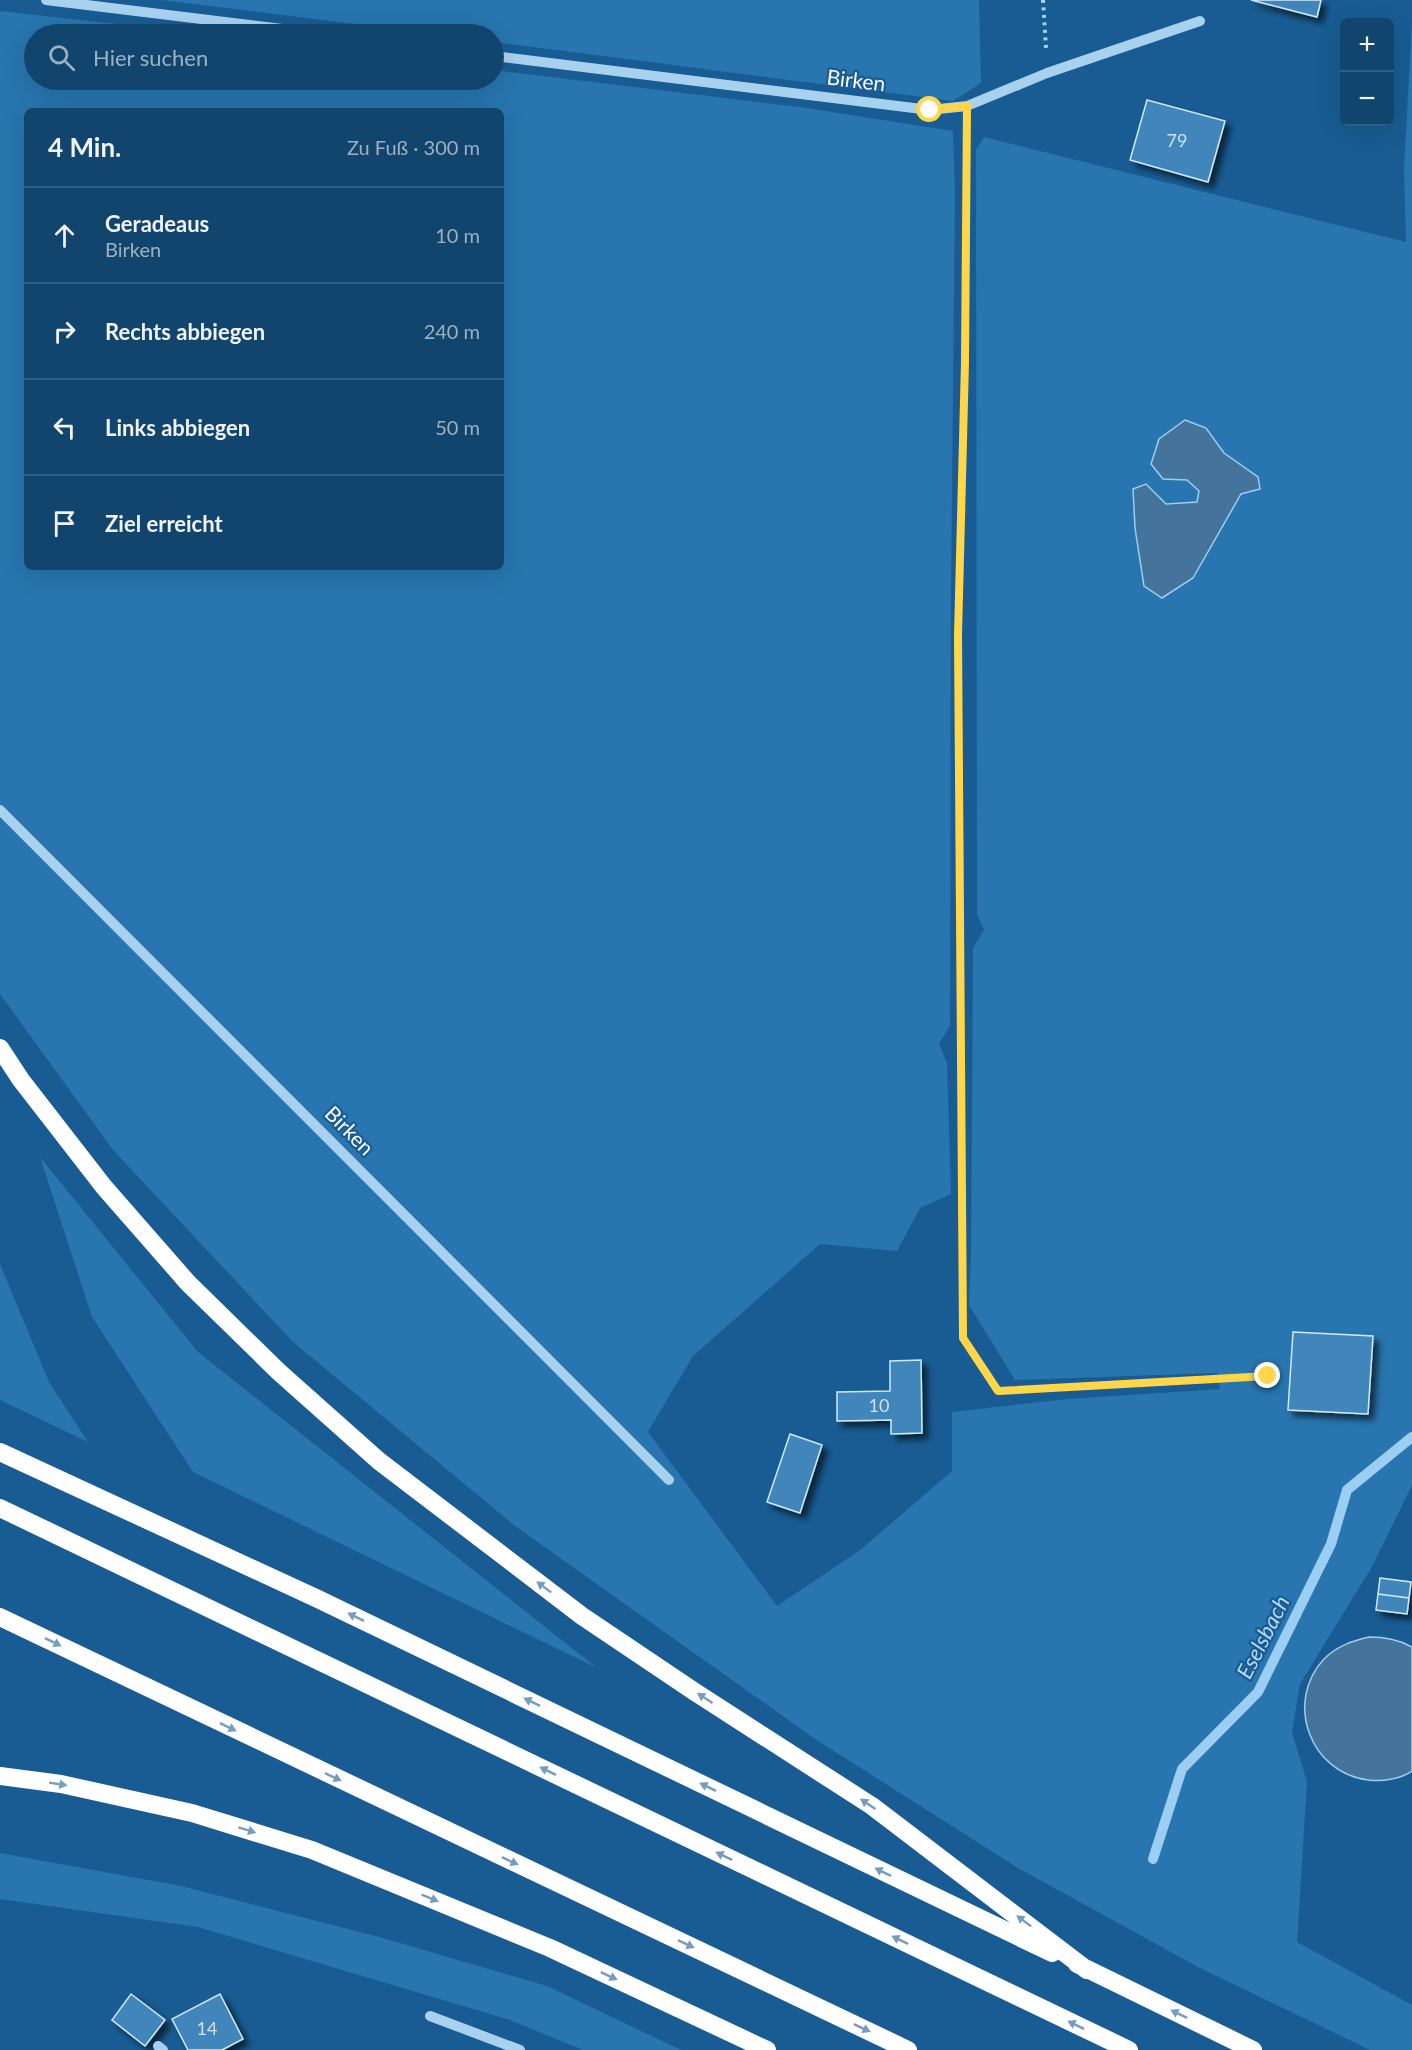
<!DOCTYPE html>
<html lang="de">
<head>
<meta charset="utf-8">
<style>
	body { margin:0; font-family:Lato,sans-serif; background:#1b4c73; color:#f1f3f6 }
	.controls { position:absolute; right:18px; top:18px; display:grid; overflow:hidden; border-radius:9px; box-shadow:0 6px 24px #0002 }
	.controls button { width:54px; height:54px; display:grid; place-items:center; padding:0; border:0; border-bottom:2px solid #315d81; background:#12456e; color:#f1f3f6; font:30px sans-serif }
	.stop { position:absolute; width:18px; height:18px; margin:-14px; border:4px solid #ffd54a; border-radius:50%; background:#fff }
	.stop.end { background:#ffd54a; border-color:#fff; box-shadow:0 2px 6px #0008 }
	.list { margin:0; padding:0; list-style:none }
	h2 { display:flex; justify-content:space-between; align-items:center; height:78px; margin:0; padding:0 24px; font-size:26px }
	h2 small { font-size:20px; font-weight:400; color:#9cb1c2 }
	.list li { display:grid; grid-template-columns:39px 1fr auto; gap:18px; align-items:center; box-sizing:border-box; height:96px; padding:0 24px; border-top:2px solid #315d81 }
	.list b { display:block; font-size:22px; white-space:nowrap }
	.list p { margin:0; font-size:20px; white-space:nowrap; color:#9cb1c2 }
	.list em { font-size:20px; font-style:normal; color:#9cb1c2 }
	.icon { flex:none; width:33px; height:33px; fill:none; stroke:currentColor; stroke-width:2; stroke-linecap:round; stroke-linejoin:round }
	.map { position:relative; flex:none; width:1412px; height:2050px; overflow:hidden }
	.search { position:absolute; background:#12456e; box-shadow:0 6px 24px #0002; left:24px; top:24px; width:480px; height:66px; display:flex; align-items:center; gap:15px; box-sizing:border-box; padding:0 21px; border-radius:33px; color:#9cb1c2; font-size:22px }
	.panel { position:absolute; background:#12456e; box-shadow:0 6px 24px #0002; left:24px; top:108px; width:480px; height:462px; border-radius:9px }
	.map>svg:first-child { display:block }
	.green { fill:#2875af; fill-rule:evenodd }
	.water { fill:#44749b; stroke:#9bcef2; stroke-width:1.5 }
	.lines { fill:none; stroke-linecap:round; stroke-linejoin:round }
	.stream { stroke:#9bcef2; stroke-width:10 }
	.building { fill:#4186ba; stroke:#cfe8fb; stroke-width:1.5; filter:url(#shadow) }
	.path { stroke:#a8d1f0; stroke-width:4; stroke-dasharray:3 4.5; stroke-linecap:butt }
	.minor { stroke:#a8d1f0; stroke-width:10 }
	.highway { stroke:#fff; stroke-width:18 }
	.oneway { fill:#749dbe }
	.route { stroke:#ffd54a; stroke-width:8 }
	.labels { text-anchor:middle; stroke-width:4.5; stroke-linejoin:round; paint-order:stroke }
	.number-label { font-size:18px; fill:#d0e1ee }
	.street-label { font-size:21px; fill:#fff; stroke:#185c93 }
	.water-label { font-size:22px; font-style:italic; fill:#b4daf7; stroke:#185c93 }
</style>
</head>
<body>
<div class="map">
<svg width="1412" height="2050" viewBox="0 0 1412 2050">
	<defs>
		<filter id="shadow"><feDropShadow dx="5.5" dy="5.5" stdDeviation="3" flood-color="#0009"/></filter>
	</defs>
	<rect width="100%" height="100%" fill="#185c93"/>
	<!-- green -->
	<path class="green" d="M161,0H979L981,83L953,101L494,42V34H435Z
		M0,11L206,34H34V80H494V70L800,107L953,131L955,193L951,592L950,1026L939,1044L947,1063L951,1194L920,1208L897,1251L820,1244L693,1356L648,1432L777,1606L860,1550L952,1471V1412L1066,1399L1220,1389L1217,1373L1015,1380L969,1305L971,1254L973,948L984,930L977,914L976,150L984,137L1406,242L1404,168L1412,20V1485L1373,1565L1300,1684L1292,1732L1307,1782L1297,1942L1412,2005V2050H1370L1198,1967L1018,1868L815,1739L515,1526L293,1342L113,1150L0,994ZM27,111H501V567H27ZM1293,1332L1372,1337L1368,1414L1289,1410Z
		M40,1157L198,1352L597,1668L193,1472L92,1317Z
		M0,1264L49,1382L88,1442L0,1400Z
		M0,1853L181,1886L383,1938L547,1986L681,2050H583L510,2020L198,1927L0,1899Z"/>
	<!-- water -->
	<path class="water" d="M1185,420L1206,428L1224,453L1258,477L1260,489L1241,494L1193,578L1162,598L1144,586L1135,528L1133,489L1146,484L1166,504L1197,502L1199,491L1187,480L1163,479L1151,464L1159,439Z
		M1369,1637C1385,1637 1398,1639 1412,1647V1771C1400,1779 1382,1782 1368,1780C1310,1773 1284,1702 1324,1659C1337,1646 1352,1641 1369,1637Z"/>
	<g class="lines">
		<!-- stream -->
		<path class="stream" d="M1153,1859L1182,1769L1258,1692L1331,1544L1347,1490L1412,1437"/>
	</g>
	<!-- building -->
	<path class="building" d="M1251,0H1321L1317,17Z
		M1147,100L1225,121L1208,182L1130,160Z
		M1293,1332L1373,1336L1368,1414L1288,1410Z
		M921,1360L922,1433L891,1434V1420L837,1421V1392L890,1391V1361Z
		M790,1434L822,1445L800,1513L767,1502Z
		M1380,1578L1411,1582L1409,1598L1378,1594Z
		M1378,1594L1409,1598L1407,1614L1376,1610Z
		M131,1994L165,2020L145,2046L112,2020Z
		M220,1994L243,2039L222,2050H188L172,2019Z"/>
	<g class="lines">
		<!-- path -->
		<path class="path" d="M1043,0L1046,48
			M967,130L965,362L958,635L963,1338L998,1391L1267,1376"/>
		<!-- minor -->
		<path class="minor" d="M46,0L323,34
			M494,56L930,110L967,106L1047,73L1200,21
			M0,810L669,1480
			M430,2016L520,2050
			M158,2046L163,2050"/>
		<!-- highway -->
		<path class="highway" d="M0,1048L21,1080L104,1187L188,1283L279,1372L379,1461L582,1616L695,1692L872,1806L1087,1970
			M0,1452L318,1599L1052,1953
			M0,1508L1129,2050
			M0,1617L908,2050
			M0,1776L61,1784L192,1813L312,1850L550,1948L767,2050
			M1077,1964L1253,2050"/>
	</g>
	<!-- one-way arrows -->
	<defs><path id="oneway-solid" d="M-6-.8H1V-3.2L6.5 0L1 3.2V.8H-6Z" transform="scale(1.5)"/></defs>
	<g class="oneway">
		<use href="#oneway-solid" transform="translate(544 1587) rotate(-143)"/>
		<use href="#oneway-solid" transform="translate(356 1617) rotate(-154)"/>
		<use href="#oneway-solid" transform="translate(53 1642) rotate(26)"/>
		<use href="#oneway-solid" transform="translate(705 1698) rotate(-147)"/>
		<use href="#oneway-solid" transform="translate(532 1702) rotate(-154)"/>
		<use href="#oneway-solid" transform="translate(228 1727) rotate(26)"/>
		<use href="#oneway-solid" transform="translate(548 1771) rotate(-154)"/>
		<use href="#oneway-solid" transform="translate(333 1777) rotate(25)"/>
		<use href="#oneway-solid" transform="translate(58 1784) rotate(9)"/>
		<use href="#oneway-solid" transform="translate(708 1787) rotate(-154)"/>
		<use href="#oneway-solid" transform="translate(868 1804) rotate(-146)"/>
		<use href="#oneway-solid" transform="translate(247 1830) rotate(17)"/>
		<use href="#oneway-solid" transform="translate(724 1856) rotate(-154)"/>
		<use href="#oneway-solid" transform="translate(510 1861) rotate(25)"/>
		<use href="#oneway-solid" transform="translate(883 1872) rotate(-154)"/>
		<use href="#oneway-solid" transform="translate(430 1898) rotate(22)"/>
		<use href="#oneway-solid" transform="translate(1024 1921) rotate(-143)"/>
		<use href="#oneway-solid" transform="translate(900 1940) rotate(-154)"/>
		<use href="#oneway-solid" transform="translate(686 1944) rotate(25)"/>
		<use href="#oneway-solid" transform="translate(609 1976) rotate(25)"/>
		<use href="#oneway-solid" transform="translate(1179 2014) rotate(-154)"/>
		<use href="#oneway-solid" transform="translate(1076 2025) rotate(-154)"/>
		<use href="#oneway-solid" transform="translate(862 2028) rotate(25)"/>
	</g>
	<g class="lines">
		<!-- route -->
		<path class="route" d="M930,110L967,106L965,362L958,635L963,1338L998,1391L1268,1376"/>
	</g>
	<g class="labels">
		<!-- number labels -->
		<g class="number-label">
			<text x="1177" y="147">79</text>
			<text x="879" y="1412">10</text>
			<text x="207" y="2035">14</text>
		</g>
		<!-- street labels -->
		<g class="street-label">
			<text transform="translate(856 81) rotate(7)" y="7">Birken</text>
			<text transform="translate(349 1131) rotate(45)" y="7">Birken</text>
		</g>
		<!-- water labels -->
		<g class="water-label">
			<text transform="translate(1263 1637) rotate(-63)" y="8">Eselsbach</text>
		</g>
	</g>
</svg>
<div class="controls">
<button>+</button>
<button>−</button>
</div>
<div class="stop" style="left:930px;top:110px"></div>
<div class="stop end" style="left:1268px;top:1376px"></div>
<div class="search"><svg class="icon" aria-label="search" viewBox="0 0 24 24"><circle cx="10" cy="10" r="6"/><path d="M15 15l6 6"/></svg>Hier suchen</div>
<section class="panel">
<h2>4 Min.<small>Zu Fuß · 300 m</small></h2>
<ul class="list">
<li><svg class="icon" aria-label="ahead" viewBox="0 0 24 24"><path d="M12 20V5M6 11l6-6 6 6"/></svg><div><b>Geradeaus</b><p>Birken</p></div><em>10 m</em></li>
<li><svg class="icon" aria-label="right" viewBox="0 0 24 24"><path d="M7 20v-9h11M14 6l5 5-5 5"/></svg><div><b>Rechts abbiegen</b></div><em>240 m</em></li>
<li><svg class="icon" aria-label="left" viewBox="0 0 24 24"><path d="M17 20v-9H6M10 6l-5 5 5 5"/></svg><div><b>Links abbiegen</b></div><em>50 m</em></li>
<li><svg class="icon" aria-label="arrive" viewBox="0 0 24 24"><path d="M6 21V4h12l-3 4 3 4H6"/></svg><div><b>Ziel erreicht</b></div></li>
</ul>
</section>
</div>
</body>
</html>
